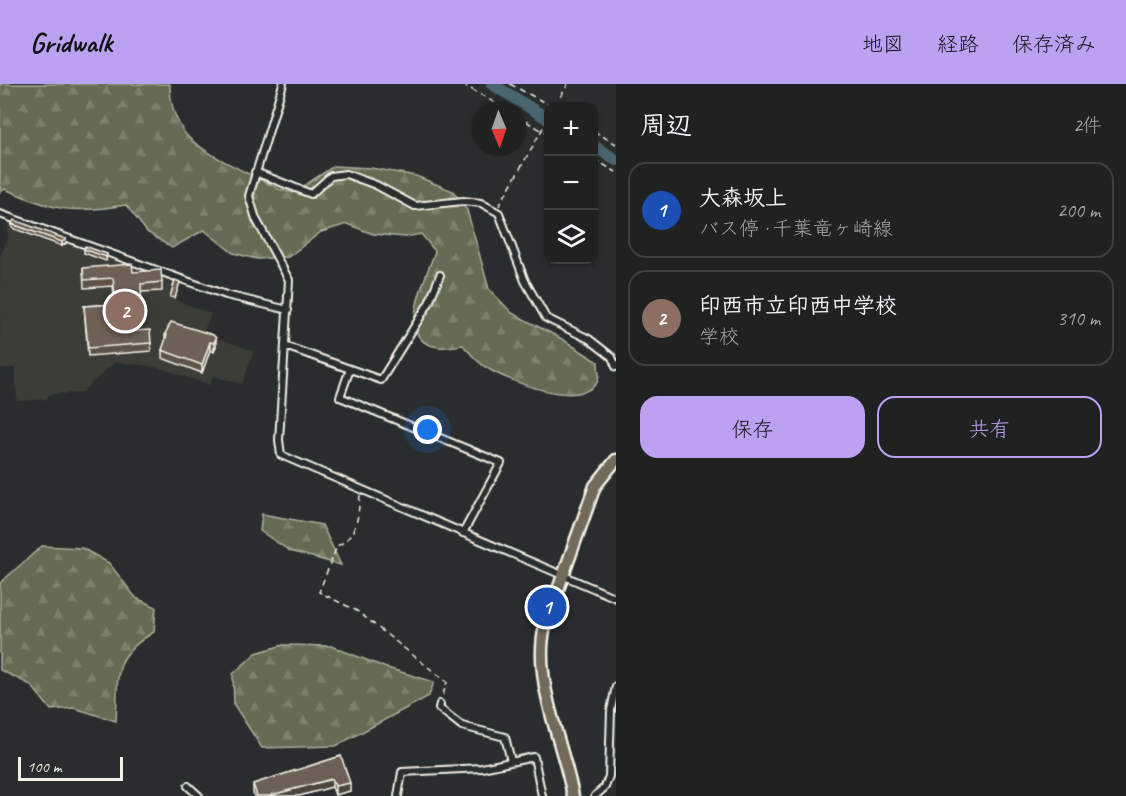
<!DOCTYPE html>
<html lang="ja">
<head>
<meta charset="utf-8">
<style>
	body { margin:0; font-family:Caveat,"Klee One",sans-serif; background:#282a2a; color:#f1f3f6 }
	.controls { position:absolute; right:18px; top:18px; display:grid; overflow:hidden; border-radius:12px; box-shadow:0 2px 4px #0004 }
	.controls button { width:54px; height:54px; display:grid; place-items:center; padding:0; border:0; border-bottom:2px solid #3d3f40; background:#202222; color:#f1f3f6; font:30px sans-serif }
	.compass { position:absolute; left:472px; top:18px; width:54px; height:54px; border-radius:50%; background:#202222; box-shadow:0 2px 4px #0004; rotate:178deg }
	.scale { position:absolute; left:18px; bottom:15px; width:105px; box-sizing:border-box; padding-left:6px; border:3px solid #f4f1e8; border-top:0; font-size:16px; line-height:21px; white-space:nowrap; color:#f4f1e8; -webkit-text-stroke:4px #2a2d2e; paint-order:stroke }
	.you { position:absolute; left:428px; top:346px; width:21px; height:21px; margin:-15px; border:4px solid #fff; border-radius:50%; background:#1a73e8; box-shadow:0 0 0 9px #1a73e833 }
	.badge { display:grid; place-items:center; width:39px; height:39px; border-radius:50%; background:#bca0f2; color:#fff; font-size:20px; font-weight:700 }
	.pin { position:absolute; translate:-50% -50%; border:3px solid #fff; box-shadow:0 2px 6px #0006 }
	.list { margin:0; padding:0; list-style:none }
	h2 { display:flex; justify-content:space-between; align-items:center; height:78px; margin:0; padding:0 24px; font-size:26px }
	h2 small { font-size:20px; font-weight:400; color:#a2a4a5 }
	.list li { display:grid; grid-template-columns:39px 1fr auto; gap:18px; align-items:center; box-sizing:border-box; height:96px; margin:0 12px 12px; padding:0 12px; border:2px solid #3d3f40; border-radius:18px }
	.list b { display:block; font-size:22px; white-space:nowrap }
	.list p { margin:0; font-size:20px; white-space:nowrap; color:#a2a4a5 }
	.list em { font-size:20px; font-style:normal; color:#a2a4a5 }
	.actions { display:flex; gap:12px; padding:18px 24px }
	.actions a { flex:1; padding:14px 0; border:2px solid #bca0f2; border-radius:18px; text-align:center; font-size:21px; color:#bca0f2 }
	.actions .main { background:#bca0f2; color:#111 }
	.icon { flex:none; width:33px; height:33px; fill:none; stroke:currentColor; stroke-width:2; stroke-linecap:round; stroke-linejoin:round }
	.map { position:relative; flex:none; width:616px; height:712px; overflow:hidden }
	header { display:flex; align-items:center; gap:36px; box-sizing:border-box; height:84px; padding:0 30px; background:#bca0f2; color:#111 }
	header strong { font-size:28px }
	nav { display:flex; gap:33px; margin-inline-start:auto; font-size:21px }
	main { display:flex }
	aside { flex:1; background:#202222 }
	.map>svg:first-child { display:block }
	.built { fill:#3e3d39 }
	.forest { fill:url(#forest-firs); stroke:#adae9d; stroke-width:1.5 }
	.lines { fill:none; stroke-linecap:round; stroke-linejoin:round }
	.river { stroke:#4a656f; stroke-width:12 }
	.street-casing { stroke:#f4f1e8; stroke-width:10 }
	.primary-casing { stroke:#f4f1e8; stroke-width:15 }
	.path { stroke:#f4f1e8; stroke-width:1.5; stroke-dasharray:6 4.5; stroke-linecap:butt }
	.street { stroke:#2a2d2e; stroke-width:6 }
	.primary { stroke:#726b5a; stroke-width:10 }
	.wall { fill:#5e5348; stroke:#f4f1e8; stroke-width:1.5 }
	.shaded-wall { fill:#4c443b; stroke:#f4f1e8; stroke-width:1.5 }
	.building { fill:#6d6154; stroke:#f4f1e8; stroke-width:1.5 }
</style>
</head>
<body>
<header>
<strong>Gridwalk</strong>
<nav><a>地図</a><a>経路</a><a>保存済み</a></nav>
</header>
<main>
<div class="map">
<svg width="616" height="712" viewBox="0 0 616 712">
	<defs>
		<pattern id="forest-firs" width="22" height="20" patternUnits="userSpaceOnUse" patternTransform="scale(1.5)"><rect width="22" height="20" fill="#666c52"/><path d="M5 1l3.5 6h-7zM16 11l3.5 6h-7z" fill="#7c816b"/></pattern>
	</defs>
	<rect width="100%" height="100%" fill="#2a2d2e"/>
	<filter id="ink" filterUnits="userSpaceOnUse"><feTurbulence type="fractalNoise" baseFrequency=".0167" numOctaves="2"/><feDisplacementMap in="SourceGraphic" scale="12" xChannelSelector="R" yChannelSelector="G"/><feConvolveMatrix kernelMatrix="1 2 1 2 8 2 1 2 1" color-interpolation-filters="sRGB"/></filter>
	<g filter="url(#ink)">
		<!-- built -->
		<path class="built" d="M8,136L183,196L176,216L211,230L203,249L254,267L242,300L213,292L210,301L157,283L115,278L81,309L49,310L47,315L17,317L15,284H0V172L8,155Z"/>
		<!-- forest -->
		<path class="forest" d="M0,0H170C170,16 174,34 184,48C197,68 257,93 279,105L293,109L334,82L371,84L416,92L453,107L467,126L489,205L512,229L562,255L598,278C598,285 601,295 596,300C576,324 508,297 487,284C478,279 470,269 463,261C455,262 447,264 439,263C391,258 428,191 435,167L421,150L405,153L373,150L347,140L321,148L288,173L257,175L233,169L204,146L172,164L147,148L126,121C71,130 56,127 5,105L0,108Z
			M262,430L322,441L341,481L290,467L260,447Z
			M42,462L82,464L109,479L136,514L156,523L154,548C110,574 119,591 116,637L74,624L51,626L31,601L0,586V499Z
			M283,561L331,562L384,583L434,598L429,612L336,662L262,664L234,621L233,590L256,569Z"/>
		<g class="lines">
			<!-- river -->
			<path class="river" d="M492,0L548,35
				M594,62L616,76"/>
			<!-- street casing -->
			<g class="street-casing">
				<path id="street" d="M283,0L249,112L256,135L289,196L279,356L281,371L616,514
					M255,88L311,110L331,92L346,90L376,101L415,122L463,117L481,119L499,129L525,197L546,234L589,255L612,273L616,283
					M0,130L226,211L288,226
					M285,262L350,285L340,313L501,379L463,449
					M350,285L381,296L429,219L440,191
					M440,620L439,624L462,642L505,653L511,677
					M188,702L199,712
					M398,712L402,688L482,684L534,673L542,712
					M595,712L605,703L609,692L611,626L616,602"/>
			</g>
			<!-- primary casing -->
			<g class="primary-casing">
				<path id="primary" d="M573,712C563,659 532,595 545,542L595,402L616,376"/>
			</g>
			<!-- path -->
			<path class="path" d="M462,0L509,27
				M510,0L551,22
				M555,22L568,0
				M517,32L548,50
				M594,47L616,60
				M594,75L616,88
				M499,122L548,35
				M360,411C358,432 358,452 337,462L319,508L357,527L447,598L442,614"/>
			<!-- street -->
			<use href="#street" class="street"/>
			<!-- primary -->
			<use href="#primary" class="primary"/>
		</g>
		<!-- wall -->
		<path class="wall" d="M12,140L66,159L62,162L12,144Z
			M84,165L107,170L106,177L84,169Z
			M83,184L133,188L162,198V207L141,208L142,237L126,239V241L133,247L151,259V267L88,272L84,222L115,220L113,202L84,204Z
			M165,250L213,251L216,262L214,268L210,266L202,289L162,274V266L165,258Z
			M341,672L350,707L335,711L332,703L299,712H254L253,708V700Z"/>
		<!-- shaded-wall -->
		<path class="shaded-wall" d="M66,155V159L62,162V158Z
			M216,254V262L214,268V259Z
			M210,258V266L202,289V281Z
			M332,695V703L299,712H271V711Z
			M350,699V707L335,711V702Z"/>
		<!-- building -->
		<path class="building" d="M14,136L66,155L62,158L12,140Z
			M85,162L107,170L106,173L84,165Z
			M132,180L133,188L161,186L162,198L141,200L142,229L126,230V241H132L133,247L150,246L151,259L88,264L84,222L116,220L113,194L84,196L83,184Z
			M175,196L180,198L175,214L170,213Z
			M171,238L213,251L216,254L214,259L210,258L202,281L162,266L167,251L165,250Z
			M341,672L350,699L335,702L332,695L271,711V712H257L253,700Z"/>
	</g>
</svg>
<div class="controls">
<button>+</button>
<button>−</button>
<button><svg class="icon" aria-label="layers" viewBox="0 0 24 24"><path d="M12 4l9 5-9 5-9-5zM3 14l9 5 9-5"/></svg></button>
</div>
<svg class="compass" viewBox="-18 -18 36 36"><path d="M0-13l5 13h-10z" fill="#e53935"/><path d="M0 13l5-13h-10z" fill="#a2a4a5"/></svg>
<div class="scale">100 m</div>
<div class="you"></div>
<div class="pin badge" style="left:547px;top:523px;background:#1a4fb4">1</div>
<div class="pin badge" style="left:125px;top:227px;background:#8d6e63">2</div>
</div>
<aside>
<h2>周辺<small>2件</small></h2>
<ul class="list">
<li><span class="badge" style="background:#1a4fb4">1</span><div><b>大森坂上</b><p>バス停 · 千葉竜ヶ崎線</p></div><em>200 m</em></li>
<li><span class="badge" style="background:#8d6e63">2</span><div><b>印西市立印西中学校</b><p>学校</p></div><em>310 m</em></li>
</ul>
<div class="actions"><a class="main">保存</a><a>共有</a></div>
</aside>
</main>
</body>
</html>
